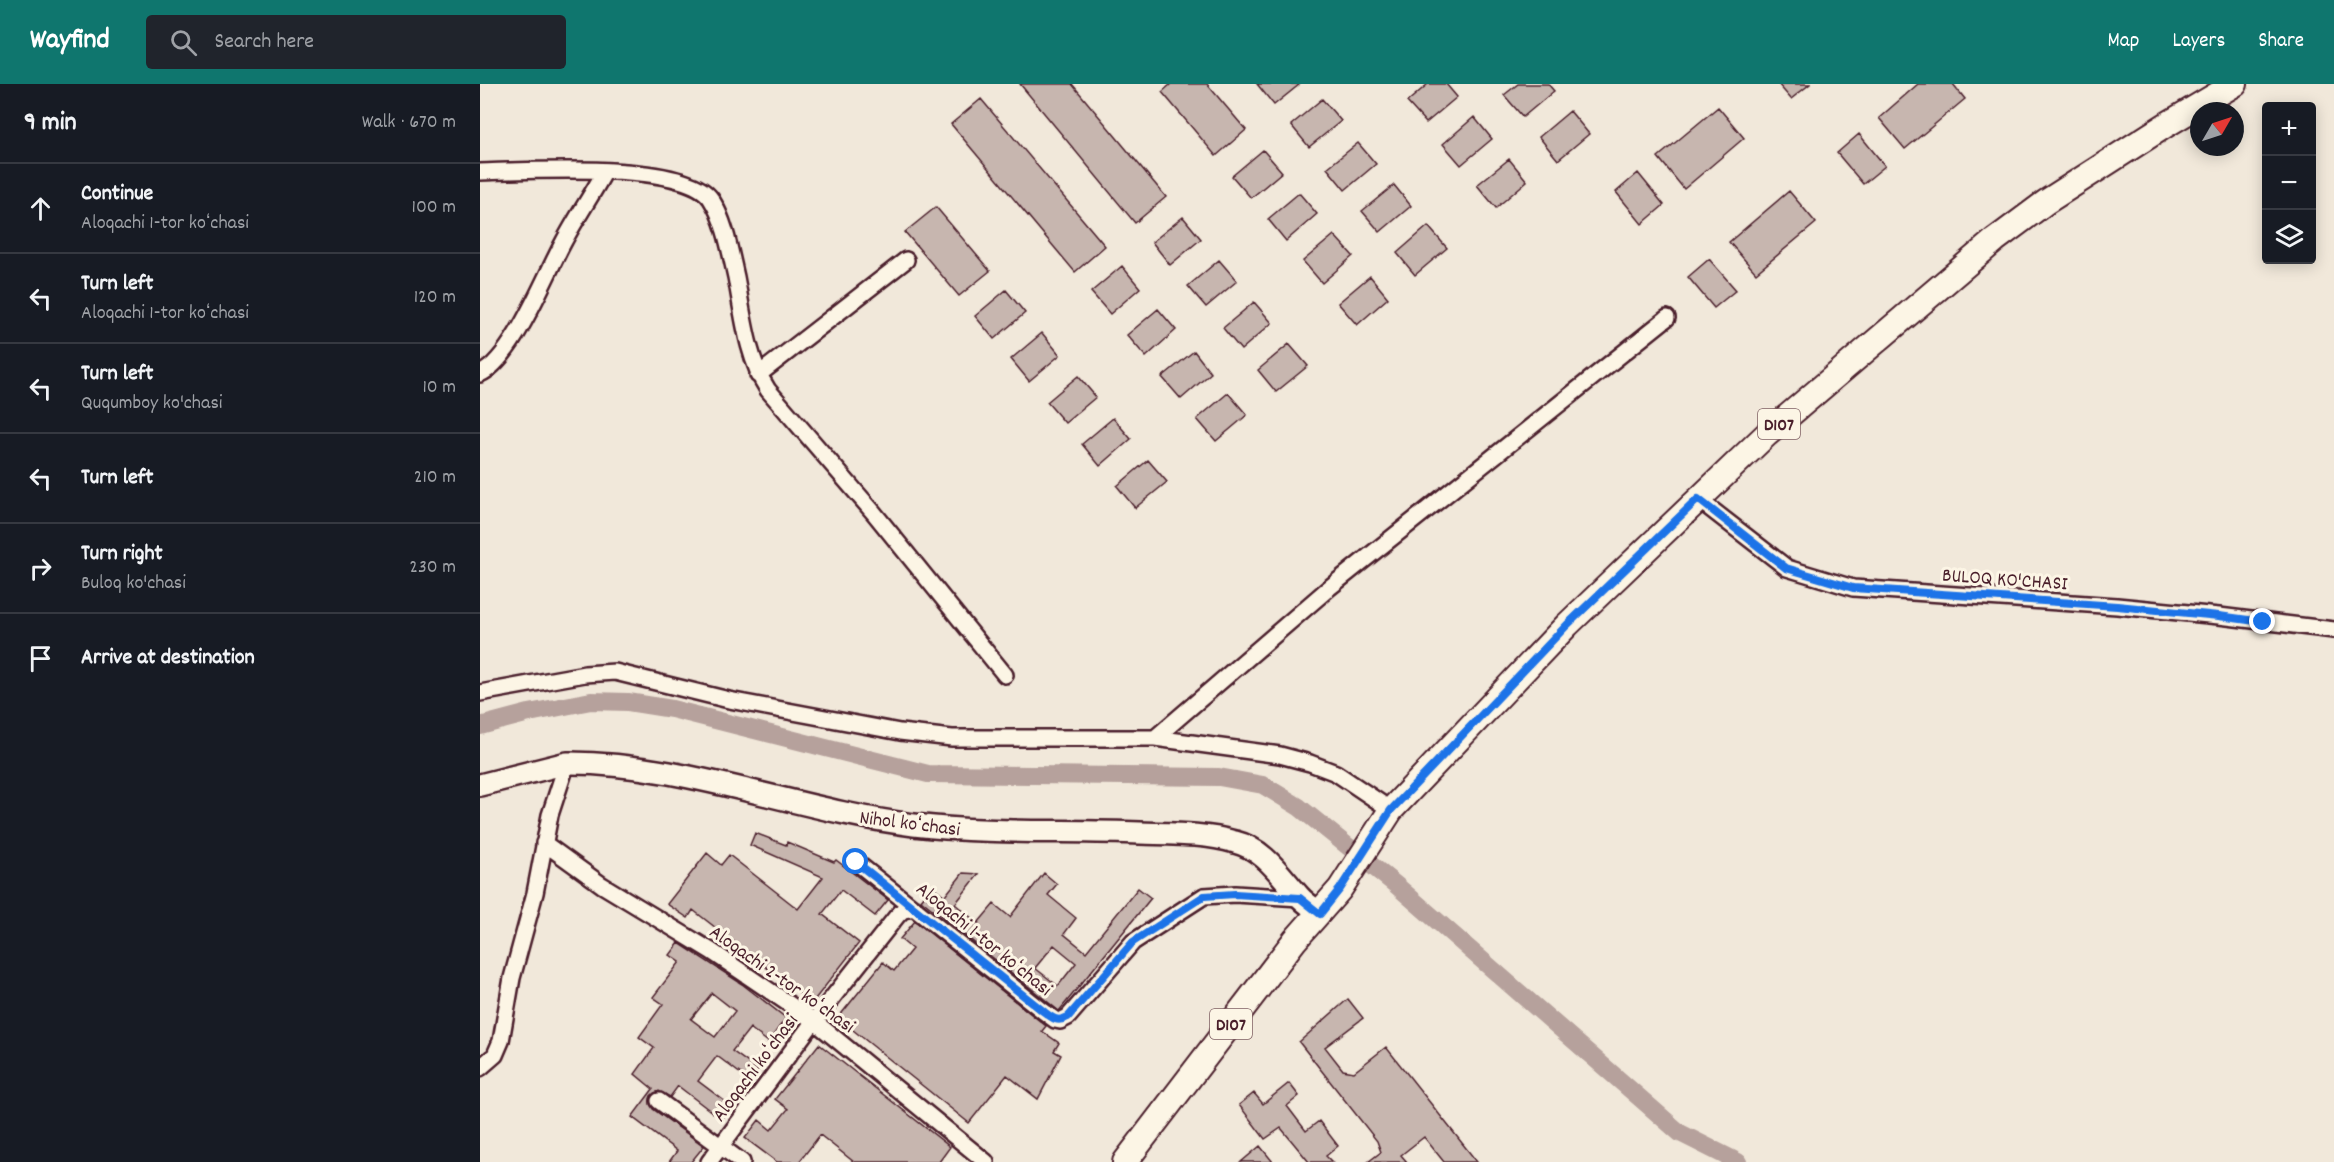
<!DOCTYPE html>
<html lang="en">
<head>
<meta charset="utf-8">
<style>
	body { margin:0; font-family:Dekko,sans-serif; background:#20242c; color:#f1f3f6 }
	.controls { position:absolute; right:18px; top:18px; display:grid; overflow:hidden; border-radius:6px; box-shadow:0 3px 15px #0003 }
	.controls button { width:54px; height:54px; display:grid; place-items:center; padding:0; border:0; border-bottom:2px solid #363941; background:#171b24; color:#f1f3f6; font:30px sans-serif }
	.compass { position:absolute; left:1710px; top:18px; width:54px; height:54px; border-radius:50%; background:#171b24; box-shadow:0 3px 15px #0003; rotate:51deg }
	.stop { position:absolute; width:18px; height:18px; margin:-14px; border:4px solid #1a73e8; border-radius:50%; background:#fff }
	.stop.end { background:#1a73e8; border-color:#fff; box-shadow:0 2px 6px #0008 }
	.list { margin:0; padding:0; list-style:none }
	h2 { display:flex; justify-content:space-between; align-items:center; height:78px; margin:0; padding:0 24px; font-size:26px }
	h2 small { font-size:20px; font-weight:400; color:#9ea1a6 }
	.list li { display:grid; grid-template-columns:39px 1fr auto; gap:18px; align-items:center; box-sizing:border-box; height:90px; padding:0 24px; border-top:2px solid #363941 }
	.list b { display:block; font-size:22px; white-space:nowrap }
	.list p { margin:0; font-size:20px; white-space:nowrap; color:#9ea1a6 }
	.list em { font-size:20px; font-style:normal; color:#9ea1a6 }
	.icon { flex:none; width:33px; height:33px; fill:none; stroke:currentColor; stroke-width:2; stroke-linecap:round; stroke-linejoin:round }
	.map { position:relative; flex:none; width:1854px; height:1078px; overflow:hidden }
	header { display:flex; align-items:center; gap:36px; box-sizing:border-box; height:84px; padding:0 30px; background:#0f766e; color:#fff }
	header strong { font-size:28px }
	nav { display:flex; gap:33px; margin-inline-start:auto; font-size:21px }
	.search { width:420px; height:54px; background:#20242c; display:flex; align-items:center; gap:15px; box-sizing:border-box; padding:0 21px; border-radius:6px; color:#9ea1a6; font-size:22px }
	main { display:flex }
	aside { flex:1; background:#171b24 }
	.map>svg:first-child { display:block }
	.lines { fill:none; stroke-linecap:round; stroke-linejoin:round }
	.canal { stroke:#b6a19c; stroke-width:18 }
	.building { fill:#c7b6af; stroke:#4a1f2b; stroke-width:1.5; fill-rule:evenodd }
	.street-casing { stroke:#4a1f2b; stroke-width:20 }
	.secondary-casing { stroke:#4a1f2b; stroke-width:26 }
	.primary-casing { stroke:#4a1f2b; stroke-width:28 }
	.street { stroke:#fcf5e5; stroke-width:15 }
	.secondary { stroke:#fcf5e5; stroke-width:21 }
	.primary { stroke:#fcf5e5; stroke-width:24 }
	.route { stroke:#1a73e8; stroke-width:8 }
	.labels { text-anchor:middle; stroke-width:6; stroke-linejoin:round; paint-order:stroke }
	.shield { fill:#fcf5e5; stroke:#7f5f63; stroke-width:1.5 }
	.shield-label { font-size:18px; font-weight:bold; fill:#4a1f2b }
	.street-label { font-size:20px; fill:#4a1f2b; stroke:#fcf5e5 }
</style>
</head>
<body>
<header>
<strong>Wayfind</strong>
<div class="search"><svg class="icon" aria-label="search" viewBox="0 0 24 24"><circle cx="10" cy="10" r="6"/><path d="M15 15l6 6"/></svg>Search here</div>
<nav><a>Map</a><a>Layers</a><a>Share</a></nav>
</header>
<main>
<aside>
<h2>9 min<small>Walk · 670 m</small></h2>
<ul class="list">
<li><svg class="icon" aria-label="ahead" viewBox="0 0 24 24"><path d="M12 20V5M6 11l6-6 6 6"/></svg><div><b>Continue</b><p>Aloqachi 1-tor koʻchasi</p></div><em>100 m</em></li>
<li><svg class="icon" aria-label="left" viewBox="0 0 24 24"><path d="M17 20v-9H6M10 6l-5 5 5 5"/></svg><div><b>Turn left</b><p>Aloqachi 1-tor koʻchasi</p></div><em>120 m</em></li>
<li><svg class="icon" aria-label="left" viewBox="0 0 24 24"><path d="M17 20v-9H6M10 6l-5 5 5 5"/></svg><div><b>Turn left</b><p>Ququmboy ko'chasi</p></div><em>10 m</em></li>
<li><svg class="icon" aria-label="left" viewBox="0 0 24 24"><path d="M17 20v-9H6M10 6l-5 5 5 5"/></svg><div><b>Turn left</b></div><em>210 m</em></li>
<li><svg class="icon" aria-label="right" viewBox="0 0 24 24"><path d="M7 20v-9h11M14 6l5 5-5 5"/></svg><div><b>Turn right</b><p>Buloq ko'chasi</p></div><em>230 m</em></li>
<li><svg class="icon" aria-label="arrive" viewBox="0 0 24 24"><path d="M6 21V4h12l-3 4 3 4H6"/></svg><div><b>Arrive at destination</b></div></li>
</ul>
</aside>
<div class="map">
<svg width="1854" height="1078" viewBox="0 0 1854 1078">
	<rect width="100%" height="100%" fill="#f1e8da"/>
	<filter id="ink" filterUnits="userSpaceOnUse"><feTurbulence type="fractalNoise" baseFrequency=".0167" numOctaves="2"/><feDisplacementMap in="SourceGraphic" scale="12" xChannelSelector="R" yChannelSelector="G"/><feConvolveMatrix kernelMatrix="1 2 1 2 8 2 1 2 1" color-interpolation-filters="sRGB"/></filter>
	<g filter="url(#ink)">
		<g class="lines">
			<!-- canal -->
			<path class="canal" d="M0,642L49,629L111,617L148,618L192,625L448,690L739,693L783,701L819,723L916,801L1200,1049L1258,1078"/>
		</g>
		<!-- building -->
		<path class="building" d="M540,0H592L686,113L655,139Z
			M691,0H727L766,46L736,72L682,8Z
			M777,0H820L794,21Z
			M948,0H966L977,13L946,39L927,18Z
			M1038,0H1068L1074,7L1043,33L1024,11Z
			M1298,0H1330L1311,15Z
			M1438,0H1473L1485,15L1425,65L1399,34Z
			M501,15L625,162L595,188L471,40Z
			M842,15L861,37L829,63L811,41Z
			M1238,23L1264,54L1204,105L1178,73Z
			M1090,27L1109,50L1078,76L1059,53Z
			M994,33L1012,55L981,81L963,60Z
			M1379,50L1405,82L1383,100L1357,69Z
			M878,59L896,80L865,106L847,84Z
			M783,66L802,88L771,114L752,92Z
			M1029,75L1047,97L1016,124L997,101Z
			M1158,89L1184,121L1162,140L1136,108Z
			M914,101L931,122L900,148L882,127Z
			M1309,107L1336,139L1276,189L1249,158Z
			M819,109L837,130L806,157L788,135Z
			M456,123L510,187L479,212L425,148Z
			M703,133L721,155L690,181L672,158Z
			M948,142L967,164L935,191L917,169Z
			M854,151L873,172L842,199L823,177Z
			M1229,175L1256,206L1234,224L1208,193Z
			M739,176L757,197L726,223L708,202Z
			M642,182L660,204L630,230L611,208Z
			M890,192L908,214L877,241L858,219Z
			M526,206L545,229L514,255L495,232Z
			M774,218L792,239L761,266L743,244Z
			M678,225L696,246L666,273L647,251Z
			M562,249L580,271L549,297L531,275Z
			M809,260L828,282L796,308L778,286Z
			M714,267L731,289L701,315L682,293Z
			M598,292L616,313L585,339L567,318Z
			M748,309L767,331L736,357L717,335Z
			M633,334L651,355L620,382L602,360Z
			M668,376L687,398L655,424L637,402Z
			M275,749L306,761L307,758L354,778L356,776L408,816L395,832L361,806L342,830L379,859L332,919L213,826L208,834L187,820L227,769L241,781L249,771L318,825L343,793L270,761Z
			M483,789L499,790L475,820L498,839L514,820L530,833L564,789L577,800L568,811L596,834L584,850L606,868L658,804L671,814L579,927L441,816L452,802L465,812ZM574,861L596,879L578,902L555,884Z
			M435,837L566,942L562,947L579,959L574,967L581,971L558,1015L527,991L489,1039L358,934L403,878L414,887L432,865L420,855Z
			M199,859L262,900L306,934L288,958L270,944L252,967L278,986L270,997L237,972L218,997L251,1022L241,1035L198,1002L190,1013L179,1007L171,1012L170,1020L173,1025L224,1062L211,1078H189L197,1067L152,1033L173,1005L155,990L174,964L159,953L183,920L173,913L200,878L190,871ZM232,909L255,927L235,953L211,935Z
			M868,915L883,934L845,963L863,986L874,988L906,963L997,1078H964L944,1053L921,1071L927,1078H888L901,1068L897,1057L819,958Z
			M339,960L470,1063L459,1078H374L340,1051L319,1078H297L265,1054L279,1036L291,1046L308,1025L295,1015Z
			M809,999L819,1012L807,1022L826,1047L839,1037L858,1062L846,1072L852,1078H829L801,1044L785,1055L759,1021L774,1009L783,1020Z
			M780,1062L793,1078H761Z"/>
		<g class="lines">
			<!-- street casing -->
			<g class="street-casing">
				<path id="street" d="M0,88C45,87 206,76 231,115C245,137 250,167 256,193C263,230 267,274 288,306L394,429L525,591
					M0,290C33,275 65,192 83,159C96,134 112,111 125,87
					M278,291L426,176
					M1218,415L1307,484L1373,504L1637,522L1739,532L1854,546
					M0,609L105,590L135,588L249,616L420,648L472,654H675L800,671L830,679L856,689L911,726
					M675,654L849,504L1187,234
					M64,759L122,801L231,867L334,937L506,1078
					M376,778L563,927L575,936L580,937L588,933L653,858L724,812L755,810L820,814
					M0,984L15,971L21,957L32,894L55,809L70,731L87,679
					M179,1017L262,1078
					M229,1078L334,937L417,832L423,826L435,824"/>
			</g>
			<!-- secondary casing -->
			<g class="secondary-casing">
				<path id="secondary" d="M0,701L87,679C202,678 318,727 434,741C509,750 585,746 660,749C692,750 724,749 755,758C784,765 800,791 819,812C825,819 833,824 840,829"/>
			</g>
			<!-- primary casing -->
			<g class="primary-casing">
				<path id="primary" d="M645,1078L815,856L860,805L911,726L1087,541L1287,350L1515,156L1566,118L1686,41L1755,0"/>
			</g>
			<!-- street -->
			<use href="#street" class="street"/>
			<!-- secondary -->
			<use href="#secondary" class="secondary"/>
			<!-- primary -->
			<use href="#primary" class="primary"/>
		</g>
	</g>
	<g class="lines" filter="url(#ink)">
		<!-- route -->
		<path class="route" d="M376,778L563,927C572,934 577,939 588,933L653,858L724,812L755,810L820,814L840,830L860,805L911,726L1087,541L1218,415L1306,484L1373,504L1637,522L1739,532L1783,538"/>
	</g>
	<g class="labels">
		<!-- shield labels -->
		<g class="shield">
			<rect x="1278" y="325" width="42" height="30" rx="4.5"/>
			<rect x="730" y="925" width="42" height="30" rx="4.5"/>
		</g>
		<g class="shield-label">
			<text x="1299" y="346">D107</text>
			<text x="751" y="946">D107</text>
		</g>
		<!-- street labels -->
		<g class="street-label">
			<text transform="translate(1525 494) rotate(4)" y="7">BULOQ KO'CHASI</text>
			<text transform="translate(430 738) rotate(7)" y="7">Nihol koʻchasi</text>
			<text transform="translate(505 854) rotate(39)" y="7">Aloqachi 1-tor koʻchasi</text>
			<text transform="translate(303 894) rotate(35)" y="7">Aloqachi 2-tor koʻchasi</text>
			<text transform="translate(274 983) rotate(-53)" y="7">Aloqachi koʻchasi</text>
		</g>
	</g>
</svg>
<div class="controls">
<button>+</button>
<button>−</button>
<button><svg class="icon" aria-label="layers" viewBox="0 0 24 24"><path d="M12 4l9 5-9 5-9-5zM3 14l9 5 9-5"/></svg></button>
</div>
<svg class="compass" viewBox="-18 -18 36 36"><path d="M0-13l5 13h-10z" fill="#e53935"/><path d="M0 13l5-13h-10z" fill="#9ea1a6"/></svg>
<div class="stop" style="left:376px;top:778px"></div>
<div class="stop end" style="left:1783px;top:538px"></div>
</div>
</main>
</body>
</html>
